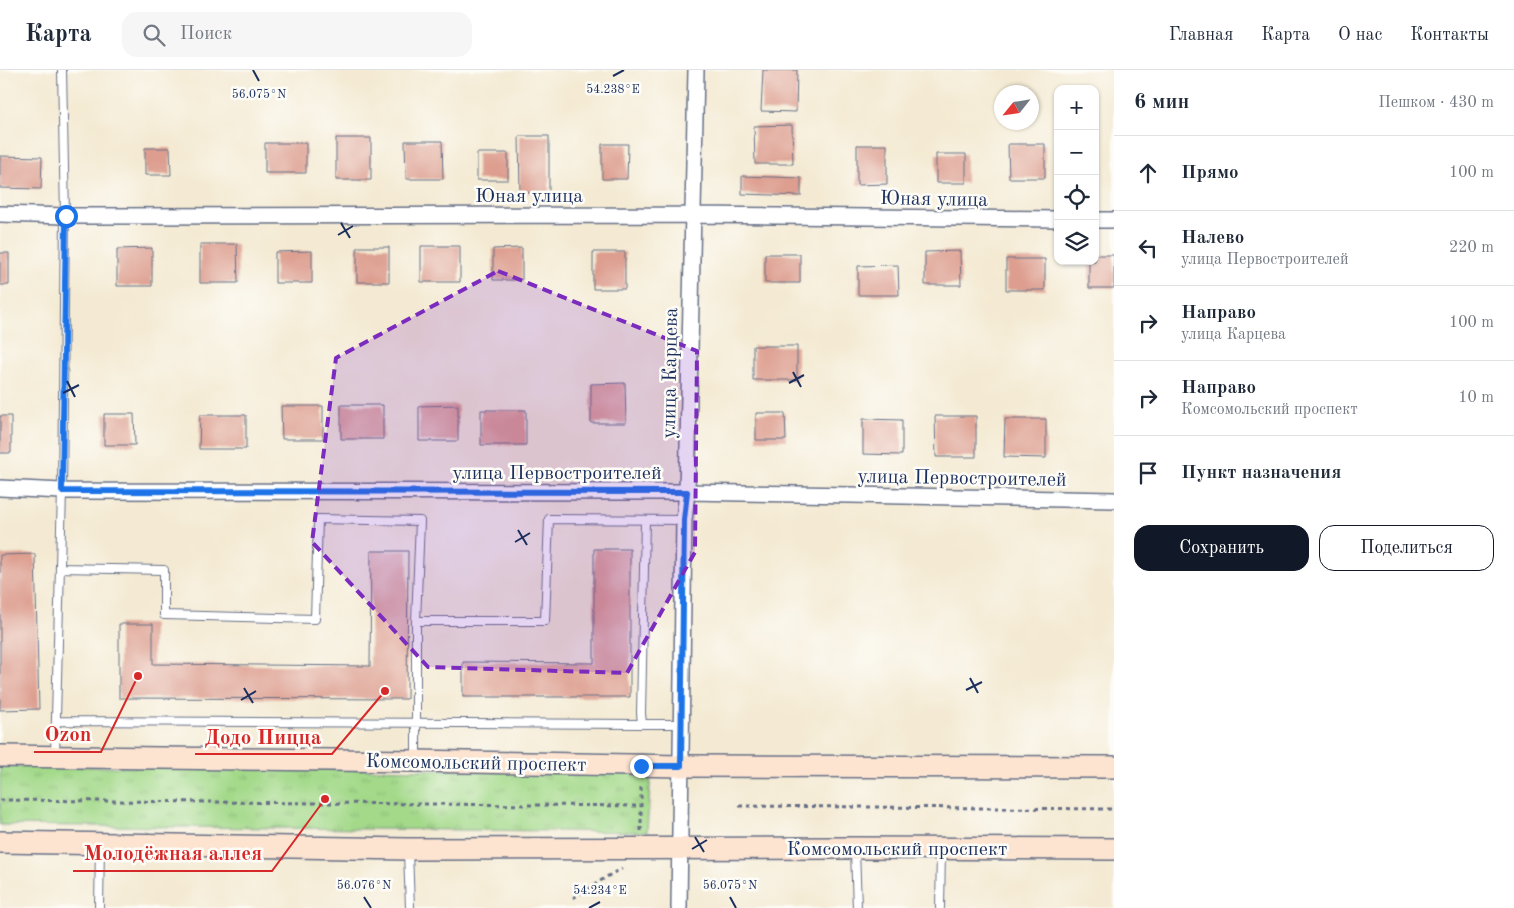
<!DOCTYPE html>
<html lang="ru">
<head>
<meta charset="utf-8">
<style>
	body { margin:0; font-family:"Old Standard TT",serif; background:#f6f6f7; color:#1f2937 }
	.controls { position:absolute; right:15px; top:15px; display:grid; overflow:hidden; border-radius:10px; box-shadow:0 1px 4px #0004 }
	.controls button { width:45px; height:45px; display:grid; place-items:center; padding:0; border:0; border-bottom:1px solid #e0e1e3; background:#fff; color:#1f2937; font:25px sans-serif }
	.compass { position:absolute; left:994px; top:15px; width:45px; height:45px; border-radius:50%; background:#fff; box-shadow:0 1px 4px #0004; rotate:240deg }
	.stop { position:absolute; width:15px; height:15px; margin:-11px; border:4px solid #1a73e8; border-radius:50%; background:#fff }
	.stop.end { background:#1a73e8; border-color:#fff; box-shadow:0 1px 5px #0008 }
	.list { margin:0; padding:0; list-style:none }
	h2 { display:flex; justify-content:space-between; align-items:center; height:65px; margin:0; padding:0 20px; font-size:21px }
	h2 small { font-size:16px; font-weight:400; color:#747a83 }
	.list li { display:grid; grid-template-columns:32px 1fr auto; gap:15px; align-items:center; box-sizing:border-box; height:75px; padding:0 20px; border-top:1px solid #e0e1e3 }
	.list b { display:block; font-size:19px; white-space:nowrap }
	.list p { margin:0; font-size:16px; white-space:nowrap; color:#747a83 }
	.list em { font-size:16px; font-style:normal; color:#747a83 }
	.actions { display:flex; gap:10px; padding:15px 20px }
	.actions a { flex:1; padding:11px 0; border:1px solid #111827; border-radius:15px; text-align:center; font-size:18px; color:#111827 }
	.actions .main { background:#111827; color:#fff }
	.icon { flex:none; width:28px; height:28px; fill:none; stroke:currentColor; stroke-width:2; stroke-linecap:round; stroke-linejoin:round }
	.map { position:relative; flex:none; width:1114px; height:838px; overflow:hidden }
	header { display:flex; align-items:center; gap:30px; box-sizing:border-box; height:70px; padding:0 25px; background:#fff; border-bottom:1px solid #e0e1e3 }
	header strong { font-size:24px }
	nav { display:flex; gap:28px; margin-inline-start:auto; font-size:18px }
	.search { width:350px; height:45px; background:#f6f6f7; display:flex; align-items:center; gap:12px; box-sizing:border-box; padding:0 18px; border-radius:15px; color:#747a83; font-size:19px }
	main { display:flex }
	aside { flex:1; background:#fff }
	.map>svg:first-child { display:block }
	.park { fill:url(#park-tufts); stroke:#5f8474 }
	.building { fill:#dd9e8f }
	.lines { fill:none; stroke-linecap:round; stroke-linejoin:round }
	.service-casing { stroke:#677087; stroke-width:10 }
	.minor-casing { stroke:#677087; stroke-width:18 }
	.secondary-casing { stroke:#677087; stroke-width:24 }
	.path { stroke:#677087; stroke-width:3; stroke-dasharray:4 4; stroke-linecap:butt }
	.service { stroke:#fff; stroke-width:8 }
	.minor { stroke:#fff; stroke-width:15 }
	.secondary { stroke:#fde4d1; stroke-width:21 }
	.route { stroke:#1a73e8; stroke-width:6 }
	.marked { fill:#7b2cbf; fill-opacity:0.2; stroke:#7b2cbf; stroke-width:4; stroke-dasharray:10 6; stroke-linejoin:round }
	.ticks { fill:none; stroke:#1b2f5e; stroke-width:2 }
	.labels { text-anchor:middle; stroke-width:5; stroke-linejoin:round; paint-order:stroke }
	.street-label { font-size:20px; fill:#1b2f5e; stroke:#fdfcf7 }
	.ticks-label { font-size:12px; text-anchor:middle; fill:#1b2f5e; stroke:#fdfcf7; stroke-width:5; stroke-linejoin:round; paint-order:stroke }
	.leader { fill:none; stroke:#d62828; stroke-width:2 }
	.callout-dot { fill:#d62828; stroke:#fdfcf7; stroke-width:2 }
	.callout-label { font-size:21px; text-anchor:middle; font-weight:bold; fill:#d62828; stroke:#fdfcf7; stroke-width:5; stroke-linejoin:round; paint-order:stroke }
</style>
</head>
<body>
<header>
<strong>Карта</strong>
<div class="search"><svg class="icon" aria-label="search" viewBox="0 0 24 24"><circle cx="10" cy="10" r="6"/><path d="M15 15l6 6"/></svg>Поиск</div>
<nav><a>Главная</a><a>Карта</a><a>О нас</a><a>Контакты</a></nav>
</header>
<main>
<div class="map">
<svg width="1114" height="838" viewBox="0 0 1114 838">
	<defs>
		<pattern id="park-tufts" width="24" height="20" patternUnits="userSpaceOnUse" patternTransform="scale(1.25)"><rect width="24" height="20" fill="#a3d989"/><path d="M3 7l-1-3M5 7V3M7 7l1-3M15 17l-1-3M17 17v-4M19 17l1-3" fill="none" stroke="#8cbb79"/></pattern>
	</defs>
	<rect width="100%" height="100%" fill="#fdfcf7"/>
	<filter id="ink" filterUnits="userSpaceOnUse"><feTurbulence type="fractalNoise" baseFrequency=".02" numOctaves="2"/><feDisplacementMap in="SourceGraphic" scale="10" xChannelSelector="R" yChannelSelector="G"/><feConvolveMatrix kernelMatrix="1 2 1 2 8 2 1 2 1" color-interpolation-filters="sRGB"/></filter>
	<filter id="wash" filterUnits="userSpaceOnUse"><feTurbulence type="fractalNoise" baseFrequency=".0096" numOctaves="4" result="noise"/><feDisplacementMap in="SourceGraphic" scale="20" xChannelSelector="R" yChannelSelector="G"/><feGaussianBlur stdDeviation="1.12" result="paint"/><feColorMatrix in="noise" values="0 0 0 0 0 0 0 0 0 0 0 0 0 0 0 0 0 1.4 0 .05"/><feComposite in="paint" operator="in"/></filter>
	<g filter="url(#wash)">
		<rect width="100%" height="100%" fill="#f4ead3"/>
		<!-- park -->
		<path class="park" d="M0,696L651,702L647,762L0,755Z"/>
		<g id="blocks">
			<!-- building -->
			<path class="building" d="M763,0H797L796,42L761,41Z
				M792,55L793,94H755L754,56Z
				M519,66H549V122L520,123Z
				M336,68H371V110H336Z
				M405,71H442L443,109H406Z
				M265,73H306V103H265Z
				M602,74H628L627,109H602Z
				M1008,74H1045V108H1009Z
				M857,75H887V114L857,115Z
				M145,78H170L171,105H145Z
				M477,83H508V110H477Z
				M936,84H966V113H936Z
				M0,86L42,87L41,119L0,118Z
				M742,106L801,108V126L742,124Z
				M200,174H237L238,213H200Z
				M421,176H460V212H421Z
				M357,177H389V212H357Z
				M152,178V216H117V179Z
				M522,178V210H493V179Z
				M312,181V213H275V182Z
				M960,181L961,215H925V182Z
				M593,182H625V219H593Z
				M0,183H9V215H0Z
				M765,184H800V213H765Z
				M1095,185H1114V218H1089V191H1095Z
				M1006,189H1045V220H1006Z
				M898,195L899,225H858V196Z
				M753,276H797V310H753Z
				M625,313L626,353H591V314Z
				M341,335H383V369H341Z
				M458,335V371H419V336Z
				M281,336H323V369H282Z
				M481,340H526V375H481Z
				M756,343H785L786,370H756Z
				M104,344H134L135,375H104Z
				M200,345H246V379H199Z
				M0,346H11V383H0Z
				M935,346H976V387H936Z
				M863,349L902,350V385L863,384Z
				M1005,349H1046V388L1004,387Z
				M594,479H630V627H463V592L594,593Z
				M371,481H408L407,629L119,628V554H153V594L370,596Z
				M35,484L39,639L0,640V485Z"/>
		</g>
	</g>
	<g filter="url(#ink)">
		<use href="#blocks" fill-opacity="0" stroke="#677087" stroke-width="1"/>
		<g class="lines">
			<!-- service casing -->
			<g class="service-casing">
				<path id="service" d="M645,450L641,643L642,654H682
					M60,498L164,500V545L315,549L318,449L420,451L416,551V689
					M416,551H545L549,449L684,450
					M56,651L642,654
					M55,685L62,421L65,146L62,0
					M855,780L857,838
					M408,781L410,838
					M99,838L100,775
					M940,838L941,780"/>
			</g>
			<!-- minor casing -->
			<g class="minor-casing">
				<path id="minor" d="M0,144L65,146L692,145L1058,149
					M1095,150H1114
					M0,418L62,421L687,422L1114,430
					M679,838L684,450L687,422L696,0"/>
			</g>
			<!-- secondary casing -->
			<g class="secondary-casing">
				<path id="secondary" d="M0,686L416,691L681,696L1114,697
					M0,772L408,779L855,778L1114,779"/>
			</g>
			<!-- path -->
			<path class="path" d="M0,730L641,736
				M739,736L1114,739
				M641,761V714
				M573,828L613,803L622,799"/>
			<!-- service -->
			<use href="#service" class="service"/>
			<!-- minor -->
			<use href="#minor" class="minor"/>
			<!-- secondary -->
			<use href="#secondary" class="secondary"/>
		</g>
	</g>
	<g class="lines" filter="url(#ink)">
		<!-- route -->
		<path class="route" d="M66,146L62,421L687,422L684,450L681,696H641"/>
	</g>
	<!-- marked area -->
	<path class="marked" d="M498,201L697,281L695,482L627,603L428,597L312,472L336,288Z"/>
	<!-- ticks -->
	<path class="ticks" d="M253,0L259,11M613,6L624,0M341,153L350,168M338,165L353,156M793,302L801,317M67,311L75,327M789,313L804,305M63,323L79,315M518,460L527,475M515,472L530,463M970,608L978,623M244,618L253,633M966,620L982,612M241,630L256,621M695,767L704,782M692,779L707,770M364,827L371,838M730,827L736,838M589,838L600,832"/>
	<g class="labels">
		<!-- street labels -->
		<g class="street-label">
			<text x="529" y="132">Юная улица</text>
			<text transform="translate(934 128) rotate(1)" y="7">Юная улица</text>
			<text transform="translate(669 303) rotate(-89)" y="7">улица Карцева</text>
			<text x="557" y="409">улица Первостроителей</text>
			<text transform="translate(962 407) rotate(1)" y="7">улица Первостроителей</text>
			<text transform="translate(476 692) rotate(1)" y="7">Комсомольский проспект</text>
			<text x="897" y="785">Комсомольский проспект</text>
		</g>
	</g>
	<g class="ticks-label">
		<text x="613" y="23">54.238°E</text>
		<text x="259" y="28">56.075°N</text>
		<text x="364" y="819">56.076°N</text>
		<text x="730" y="819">56.075°N</text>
		<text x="600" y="824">54.234°E</text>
	</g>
	<!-- callouts -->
	<path class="leader" d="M138 606L101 682H34M385 621L332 684H195M325 729L272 801H73"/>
	<g class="callout-dot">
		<circle cx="138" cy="606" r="5"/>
		<circle cx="385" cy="621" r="5"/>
		<circle cx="325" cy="729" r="5"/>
	</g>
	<g class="callout-label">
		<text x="68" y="671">Ozon</text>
		<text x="263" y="674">Додо Пицца</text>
		<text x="173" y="790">Молодёжная аллея</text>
	</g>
</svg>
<div class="controls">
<button>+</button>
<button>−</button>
<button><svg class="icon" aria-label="locate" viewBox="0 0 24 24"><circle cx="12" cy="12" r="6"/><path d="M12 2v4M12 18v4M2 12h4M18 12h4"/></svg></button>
<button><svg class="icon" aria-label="layers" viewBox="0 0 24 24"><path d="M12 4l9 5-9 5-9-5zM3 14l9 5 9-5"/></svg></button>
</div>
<svg class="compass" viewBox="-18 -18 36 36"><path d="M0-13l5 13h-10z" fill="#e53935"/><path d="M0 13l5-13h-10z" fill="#747a83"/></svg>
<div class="stop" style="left:66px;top:146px"></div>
<div class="stop end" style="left:641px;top:696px"></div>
</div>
<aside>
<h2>6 мин<small>Пешком · 430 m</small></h2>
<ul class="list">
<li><svg class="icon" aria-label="ahead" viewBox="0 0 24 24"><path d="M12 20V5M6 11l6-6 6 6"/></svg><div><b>Прямо</b></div><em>100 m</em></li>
<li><svg class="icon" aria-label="left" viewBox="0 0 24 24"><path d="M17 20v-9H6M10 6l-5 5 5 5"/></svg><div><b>Налево</b><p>улица Первостроителей</p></div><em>220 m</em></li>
<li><svg class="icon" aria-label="right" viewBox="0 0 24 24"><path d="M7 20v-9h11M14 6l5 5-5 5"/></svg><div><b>Направо</b><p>улица Карцева</p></div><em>100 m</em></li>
<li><svg class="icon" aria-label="right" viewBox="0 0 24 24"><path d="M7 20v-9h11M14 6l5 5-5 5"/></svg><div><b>Направо</b><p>Комсомольский проспект</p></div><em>10 m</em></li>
<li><svg class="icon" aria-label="arrive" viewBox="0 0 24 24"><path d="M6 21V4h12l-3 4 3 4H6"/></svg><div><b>Пункт назначения</b></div></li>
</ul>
<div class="actions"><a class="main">Сохранить</a><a>Поделиться</a></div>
</aside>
</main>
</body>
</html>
